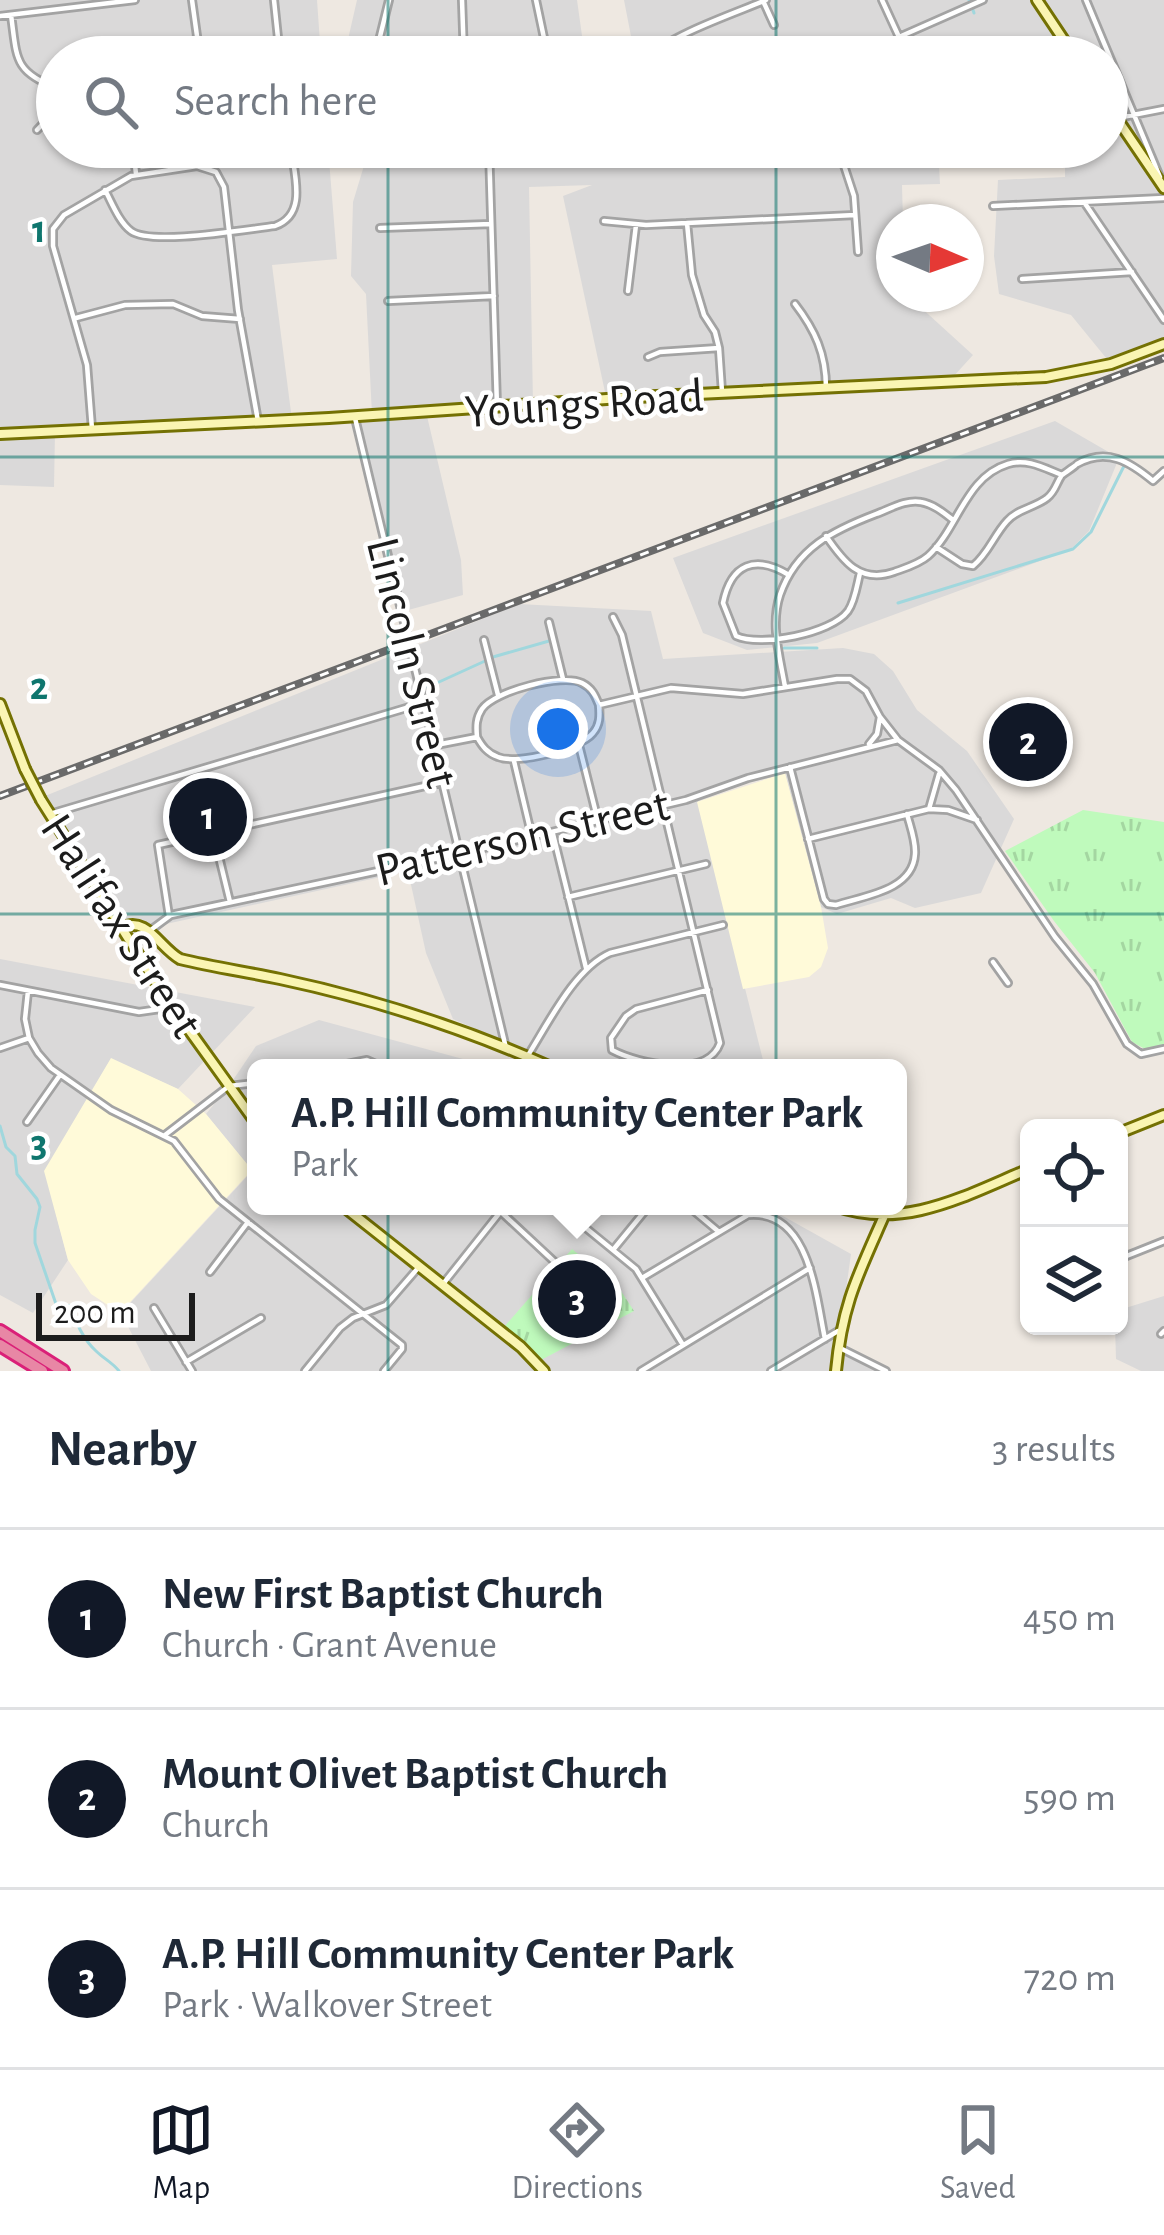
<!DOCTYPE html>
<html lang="en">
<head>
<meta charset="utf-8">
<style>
	body { margin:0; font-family:"Alegreya Sans",sans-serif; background:#f6f6f7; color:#1f2937 }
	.controls { position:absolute; right:36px; bottom:36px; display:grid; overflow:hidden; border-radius:18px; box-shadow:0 3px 9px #0004 }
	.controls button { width:108px; height:108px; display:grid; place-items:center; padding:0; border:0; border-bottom:3px solid #e0e1e3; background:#fff; color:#1f2937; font:60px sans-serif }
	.compass { position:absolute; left:876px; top:204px; width:108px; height:108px; border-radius:50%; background:#fff; box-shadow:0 3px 9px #0004; rotate:92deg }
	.scale { position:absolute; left:36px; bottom:30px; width:159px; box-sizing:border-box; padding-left:12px; border:6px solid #1c1c1c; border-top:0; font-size:33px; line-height:42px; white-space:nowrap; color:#1c1c1c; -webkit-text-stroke:9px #fff; paint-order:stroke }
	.you { position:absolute; left:558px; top:729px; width:42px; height:42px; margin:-30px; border:9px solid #fff; border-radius:50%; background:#1a73e8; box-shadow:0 0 0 18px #1a73e833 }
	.badge { display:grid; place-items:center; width:78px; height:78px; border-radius:50%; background:#111827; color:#fff; font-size:39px; font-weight:700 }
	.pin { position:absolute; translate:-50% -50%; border:6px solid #fff; box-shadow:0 3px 12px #0006 }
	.popup { position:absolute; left:247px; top:1059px; width:660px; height:156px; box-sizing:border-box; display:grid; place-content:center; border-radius:18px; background:#fff; filter:drop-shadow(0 3px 9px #0005); font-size:39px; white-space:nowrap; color:#747a83 }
	.popup b { font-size:45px; color:#1f2937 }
	.popup::after { content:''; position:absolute; left:50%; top:100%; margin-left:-24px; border:24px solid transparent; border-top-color:#fff }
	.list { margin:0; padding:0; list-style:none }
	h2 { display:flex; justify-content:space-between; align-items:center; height:156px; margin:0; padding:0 48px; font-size:51px }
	h2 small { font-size:39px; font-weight:400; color:#747a83 }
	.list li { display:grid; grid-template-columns:78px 1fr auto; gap:36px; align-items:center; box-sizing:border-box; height:180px; padding:0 48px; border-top:3px solid #e0e1e3 }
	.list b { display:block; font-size:45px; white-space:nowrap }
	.list p { margin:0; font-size:39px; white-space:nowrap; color:#747a83 }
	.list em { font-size:39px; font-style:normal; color:#747a83 }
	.icon { flex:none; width:66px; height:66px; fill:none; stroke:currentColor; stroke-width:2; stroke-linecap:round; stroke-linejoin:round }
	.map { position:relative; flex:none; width:1164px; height:1371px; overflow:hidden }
	.search { position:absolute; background:#fff; box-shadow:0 3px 9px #0004; left:36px; right:36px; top:36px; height:132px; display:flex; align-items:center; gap:30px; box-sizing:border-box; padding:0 42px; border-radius:66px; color:#747a83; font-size:45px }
	.sheet { height:696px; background:#fff }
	nav { display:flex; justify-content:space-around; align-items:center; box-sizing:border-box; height:168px; border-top:3px solid #e0e1e3; background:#fff; font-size:33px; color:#747a83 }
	nav a { display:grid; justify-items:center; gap:6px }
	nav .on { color:#111827 }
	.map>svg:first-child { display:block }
	.residential { fill:#dad9d9 }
	.education { fill:#fffad9 }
	.park { fill:url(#park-tufts) }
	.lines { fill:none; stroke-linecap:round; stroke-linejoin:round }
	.stream { stroke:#a0d7dd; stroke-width:3 }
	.street-casing { stroke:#a3a3a3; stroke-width:10 }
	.secondary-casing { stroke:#747103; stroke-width:14 }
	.highway-casing { stroke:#da2078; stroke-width:16 }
	.street { stroke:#fff; stroke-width:4.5 }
	.secondary { stroke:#faf5b3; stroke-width:8 }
	.highway { stroke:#e887a5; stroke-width:10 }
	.rail-casing { stroke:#6a6a6a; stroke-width:8 }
	.rail { stroke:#fff; stroke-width:3; stroke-dasharray:9; stroke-linecap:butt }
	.secondary-bridge-casing { stroke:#747103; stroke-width:14; stroke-linecap:butt }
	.secondary-bridge { stroke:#faf5b3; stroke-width:8 }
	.grid { fill:none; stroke:#0f766e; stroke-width:3; stroke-opacity:0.55 }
	.labels { text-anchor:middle; stroke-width:9; stroke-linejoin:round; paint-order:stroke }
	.street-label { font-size:48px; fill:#1c1c1c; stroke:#fff }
	.grid-label { font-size:39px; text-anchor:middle; font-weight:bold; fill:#0f766e; stroke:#fff; stroke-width:9; stroke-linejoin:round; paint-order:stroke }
</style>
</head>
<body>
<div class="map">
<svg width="1164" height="1371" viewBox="0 0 1164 1371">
	<defs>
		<pattern id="park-tufts" width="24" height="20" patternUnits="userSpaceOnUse" patternTransform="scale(3)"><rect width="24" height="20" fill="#bffabc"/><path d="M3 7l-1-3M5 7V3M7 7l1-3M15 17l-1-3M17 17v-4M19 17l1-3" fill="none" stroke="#a4d6a1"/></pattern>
	</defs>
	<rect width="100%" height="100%" fill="#eee8e1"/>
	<!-- residential -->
	<path class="residential" d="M0,0H317L321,57H57V147H328L337,259L272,265L292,420L55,432L54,487L0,485Z
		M357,0H577L585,57H344Z
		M624,0H1164V345L1111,364L1071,315L999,294L994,256L998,180L1065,177V147H1107V57H635Z
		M358,147H938L940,184L902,185L903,222H894V294H906L973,355L942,389L608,406L563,196L592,185L529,187L533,404L426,412L461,560L463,595L401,612L355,417L372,415L366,294L351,276L353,202L366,159Z
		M1055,421L1119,458L1089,531L1070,550L817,643L747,650L703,633L673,558Z
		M519,604L651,611L663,659L843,648L874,654L893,671L917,710L967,751L1014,819L981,893L915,908L891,898L837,914L821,907L785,774L747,783L698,801L765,1068H565L453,1019L426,953L408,871L166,924L141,947L45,796Z
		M0,959L255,1007L178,1089L111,1059L45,1171L68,1260L33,1313L0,1295Z
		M319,1020L463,1059L486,1068H256V1206H765L851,1254L838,1347L886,1371H151L121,1313L252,1171L206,1114L229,1086L256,1046Z
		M1164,1296V1371H1141L1116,1359L1115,1326H1119V1310Z"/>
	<!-- education -->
	<path class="education" d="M899,37L909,57H735L759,45Z
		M785,773L821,907L828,948L821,967L809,977L743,989L697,802Z
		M111,1058L178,1089L206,1114L252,1170L120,1313L91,1294L68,1260L44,1171Z"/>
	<!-- park -->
	<path class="park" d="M1083,810L1164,822V1044L1145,1049L1132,1042L1095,973L1054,921L1005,851Z
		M572,1249L619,1288L634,1311L541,1360L504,1327Z"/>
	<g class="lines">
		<!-- stream -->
		<path class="stream" d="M969,0L970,1
			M973,10L974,13
			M898,603L1073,549L1091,532L1124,466
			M784,648H817
			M493,657L549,641
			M428,687L485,661
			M0,1126L6,1147L15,1156L17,1174L37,1199L40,1207L35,1230V1243L56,1304L72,1306C74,1321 84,1340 96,1351C104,1359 112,1362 119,1371"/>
		<!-- street casing -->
		<g class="street-casing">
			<path id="street" d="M274,0L280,57
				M462,0L464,57
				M536,0L548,57
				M882,0L899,37L983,0
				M1086,0L1160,177
				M764,3L774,25
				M11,15C17,57 13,72 57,88
				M0,16L135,0
				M189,57L197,36L192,0
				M375,57L389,0
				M650,57C667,36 738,12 766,0
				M1107,120L1164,109
				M37,130L57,109
				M133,147L136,174
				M401,147L421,150L500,147
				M838,147L854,196L858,252
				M489,148L497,407
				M105,190C112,203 119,222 131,231C151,246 247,229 275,226C308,214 294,175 291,147
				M1084,202L1164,320
				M993,206L1164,198
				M604,221L646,225L855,215
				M687,223L692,275L704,315L715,332L719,348L722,392
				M380,228L491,224
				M1022,279L1132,272
				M628,291L636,225
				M388,301L494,296
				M795,304C815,330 826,354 826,388
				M76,318L125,305L173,304L202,316L240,319
				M648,357L660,352L719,348
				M355,418L506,1048
				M92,429L87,365L53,246V229L64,215L131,176L197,166L216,172L224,187L238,310L258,421
				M826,536C843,561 860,584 894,572C905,568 919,564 928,556C958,529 965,477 1008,464C1027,458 1044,468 1062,475
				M936,547L962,564L973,566C988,554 994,535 1007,521C1017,509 1034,508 1047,498C1056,491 1056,483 1062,475C1063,474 1077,465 1077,464C1107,447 1130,462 1153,481L1164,471
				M789,575C755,554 731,564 723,603L736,636C760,647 831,634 848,611C855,601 857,585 860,573
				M613,617L622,635L720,1043C708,1079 638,1064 612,1050L611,1038L626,1016L636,1009L708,990
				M549,622L563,679
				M484,640L498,695
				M785,687C780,657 770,625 780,595C796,548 834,530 876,514C890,509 906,499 921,502C933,504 944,513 953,520
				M599,705L671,688L743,694L837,679H850L866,691L880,717L898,740L939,770L956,790L1055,937L1093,984L1127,1044L1141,1054L1164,1049
				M477,737C476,726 476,718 482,709C494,691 563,673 582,683C592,688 595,695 599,705
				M477,737C482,746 487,753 498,757C517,765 580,749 593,733C600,725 600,716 599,705
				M869,744L877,734L880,717
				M436,745L477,737
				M579,745L598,821
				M514,761L532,837
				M790,767L824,899L828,904L836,905C863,896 913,891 915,854C916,841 910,826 907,814
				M929,809L939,774
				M50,814L423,703
				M213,832L230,902
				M553,834L586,968
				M808,839L929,809L948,810L977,820
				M568,897L706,864
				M169,916L158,845L443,782
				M148,932L171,915L463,853L686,800L748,778L898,740
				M993,962L1008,983
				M0,985L139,1012L160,1009L169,1003
				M28,991L25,1019L29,1038L38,1053L51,1068L111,1110L174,1141L219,1199L402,1345V1349L384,1371
				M0,1048L29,1038
				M527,1057C548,1024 574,969 610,953L723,925
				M327,1068L367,1060L385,1068
				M27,1122L60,1075
				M165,1135L229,1086L256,1083
				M559,1206L636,1269L683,1345
				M688,1206L719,1232
				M500,1211L559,1266L566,1277
				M613,1250L649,1206
				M1119,1259L1164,1241
				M210,1272L248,1222
				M642,1278L748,1215C810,1209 816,1297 825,1339
				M443,1284L505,1206
				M1026,1297L1029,1296
				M154,1308L192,1371
				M1161,1334L1164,1331
				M838,1347L886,1371
				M186,1362L261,1318
				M305,1371L340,1328L353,1318L386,1305L418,1268
				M641,1371L810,1268
				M771,1371L838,1331"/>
		</g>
		<!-- secondary casing -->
		<g class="secondary-casing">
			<path id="secondary" d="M1037,0L1075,57
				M1107,104L1164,188
				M0,434L329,418L636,397L1046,377L1111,364L1164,344
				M0,704L25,769
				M41,800L164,995L256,1123
				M122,928C146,915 160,948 180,959C213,967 247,972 280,979C374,999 466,1029 553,1068
				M1119,1133L1164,1115
				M343,1206L521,1347L544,1371
				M835,1206C904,1231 966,1195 1029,1169
				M836,1371C842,1305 858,1275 884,1216"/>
		</g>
		<!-- highway casing -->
		<g class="highway-casing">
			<path id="highway" d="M0,1331L63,1371
				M0,1345L42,1371"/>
		</g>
		<!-- street -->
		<use href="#street" class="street"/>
		<!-- secondary -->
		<use href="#secondary" class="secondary"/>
		<!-- highway -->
		<use href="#highway" class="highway"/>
		<!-- rail casing -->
		<g class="rail-casing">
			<path id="rail" d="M0,796L1164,358"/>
		</g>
		<!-- rail -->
		<use href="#rail" class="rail"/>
		<!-- secondary-bridge casing -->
		<g class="secondary-bridge-casing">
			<path id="secondary-bridge" d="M25,769L41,800"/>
		</g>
		<!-- secondary-bridge -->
		<use href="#secondary-bridge" class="secondary-bridge"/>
	</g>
	<!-- grid -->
	<path class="grid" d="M388,0V57M776,0V57M388,147V1371M776,147V1371M0,457H1164M0,914H1164"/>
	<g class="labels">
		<!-- street labels -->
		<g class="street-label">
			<text transform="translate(584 402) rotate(-4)" y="17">Youngs Road</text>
			<text transform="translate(414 662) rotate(76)" y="17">Lincoln Street</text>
			<text transform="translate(522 836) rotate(-13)" y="17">Patterson Street</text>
			<text transform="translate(123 925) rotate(57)" y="17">Halifax Street</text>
		</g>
	</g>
	<g class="grid-label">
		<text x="39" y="242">1</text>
		<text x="39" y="699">2</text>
		<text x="39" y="1156">3</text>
	</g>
</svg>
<div class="controls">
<button><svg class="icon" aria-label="locate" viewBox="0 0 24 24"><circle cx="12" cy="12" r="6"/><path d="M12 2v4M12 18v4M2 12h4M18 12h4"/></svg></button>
<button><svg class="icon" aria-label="layers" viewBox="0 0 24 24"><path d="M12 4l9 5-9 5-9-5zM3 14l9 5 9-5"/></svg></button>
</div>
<svg class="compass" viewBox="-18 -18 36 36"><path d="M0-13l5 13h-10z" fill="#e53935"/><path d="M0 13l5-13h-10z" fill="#747a83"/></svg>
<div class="scale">200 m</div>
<div class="you"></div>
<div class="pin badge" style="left:208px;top:817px">1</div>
<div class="pin badge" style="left:1028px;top:742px">2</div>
<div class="pin badge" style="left:577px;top:1299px">3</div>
<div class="popup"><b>A.P. Hill Community Center Park</b>Park</div>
<div class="search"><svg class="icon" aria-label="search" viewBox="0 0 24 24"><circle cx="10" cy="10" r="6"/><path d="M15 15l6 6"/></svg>Search here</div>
</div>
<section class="sheet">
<h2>Nearby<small>3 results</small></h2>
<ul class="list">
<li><span class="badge">1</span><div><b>New First Baptist Church</b><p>Church · Grant Avenue</p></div><em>450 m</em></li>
<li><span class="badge">2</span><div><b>Mount Olivet Baptist Church</b><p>Church</p></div><em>590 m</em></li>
<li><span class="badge">3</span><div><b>A.P. Hill Community Center Park</b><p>Park · Walkover Street</p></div><em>720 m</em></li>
</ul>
</section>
<nav>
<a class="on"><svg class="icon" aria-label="map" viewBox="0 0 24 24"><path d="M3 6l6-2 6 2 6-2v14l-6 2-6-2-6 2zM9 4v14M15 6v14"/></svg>Map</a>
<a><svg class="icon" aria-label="directions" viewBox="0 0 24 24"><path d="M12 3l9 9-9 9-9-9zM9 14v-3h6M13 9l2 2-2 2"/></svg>Directions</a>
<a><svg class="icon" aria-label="saved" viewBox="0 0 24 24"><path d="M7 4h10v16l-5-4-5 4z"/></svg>Saved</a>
</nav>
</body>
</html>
